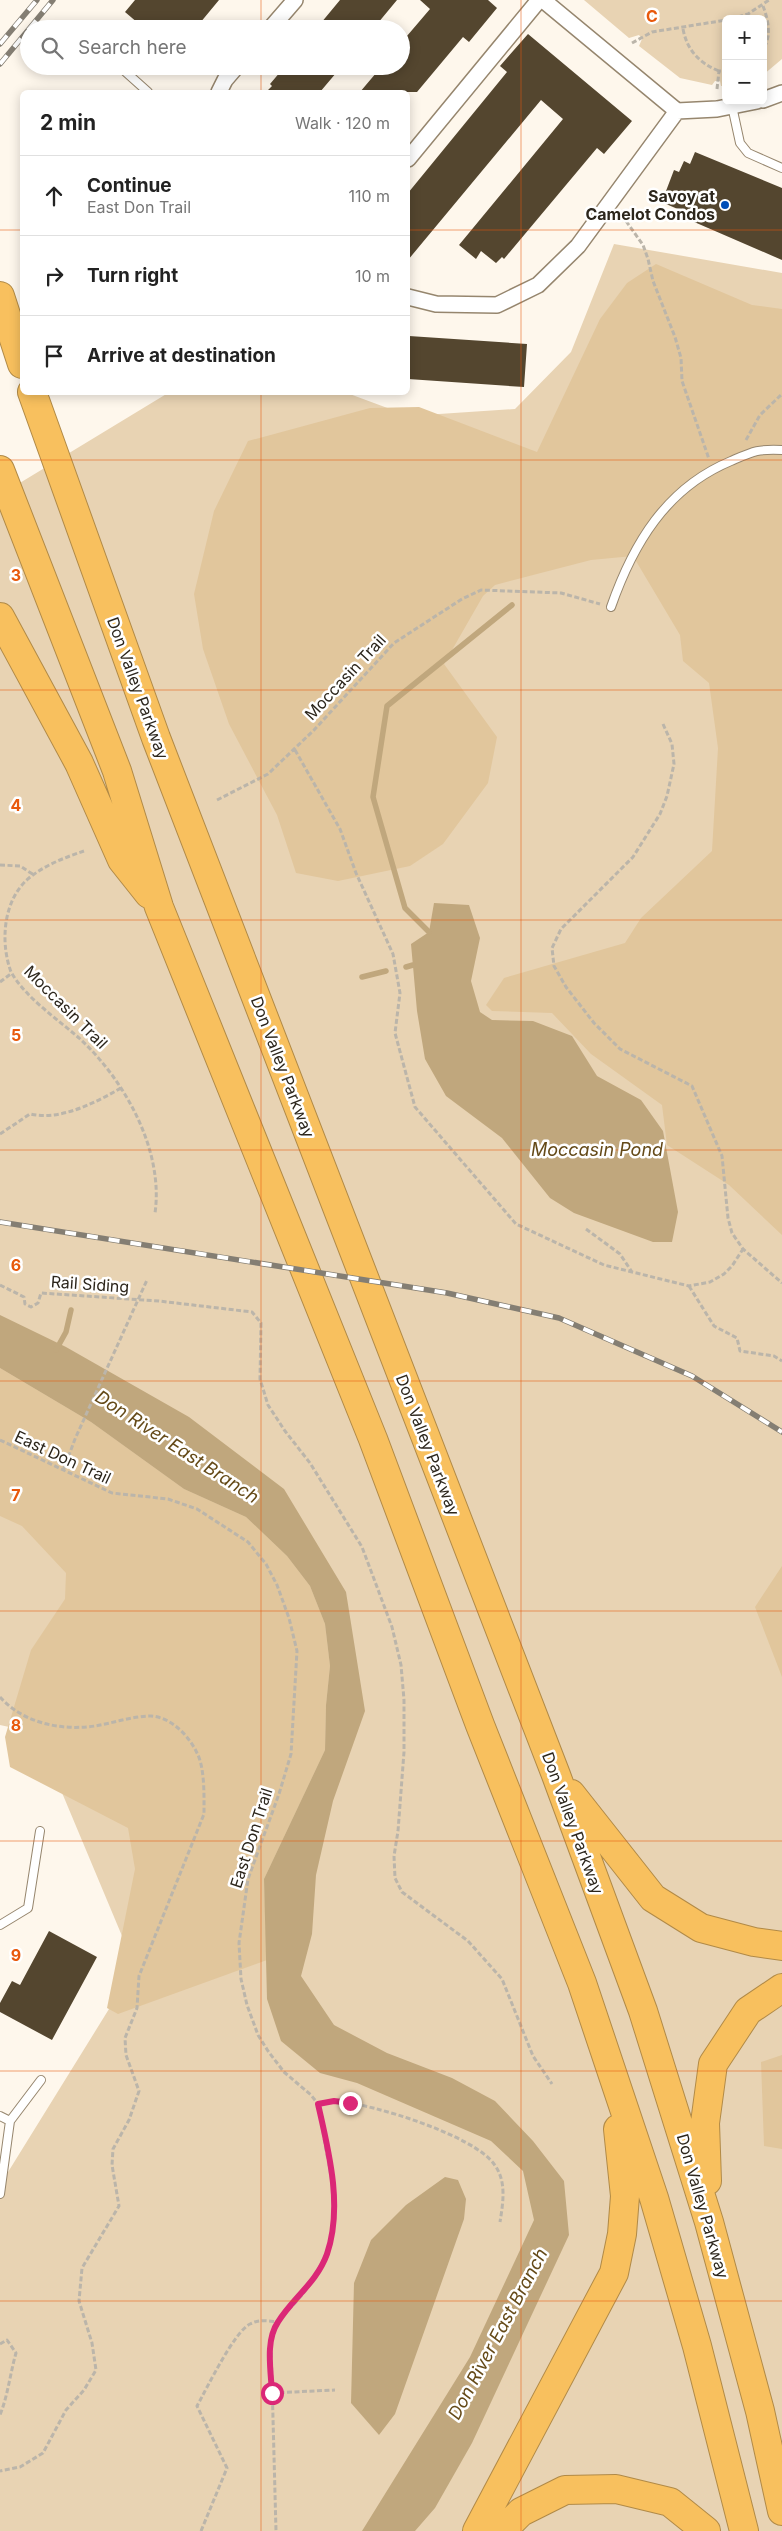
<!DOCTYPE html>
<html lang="en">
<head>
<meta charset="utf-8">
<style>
	body { margin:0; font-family:Inter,sans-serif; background:#f2f2f2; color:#222 }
	.controls { position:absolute; right:15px; top:15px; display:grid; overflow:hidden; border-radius:8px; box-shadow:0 2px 12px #0003 }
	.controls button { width:45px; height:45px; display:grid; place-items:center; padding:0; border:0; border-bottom:1px solid #e0e0e0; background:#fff; color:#222; font:25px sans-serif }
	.stop { position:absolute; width:15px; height:15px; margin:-11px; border:4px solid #db2777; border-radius:50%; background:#fff }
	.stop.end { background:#db2777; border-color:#fff; box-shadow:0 1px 5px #0008 }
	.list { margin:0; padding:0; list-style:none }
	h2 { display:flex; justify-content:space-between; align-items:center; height:65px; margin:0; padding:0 20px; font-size:21px }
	h2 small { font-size:16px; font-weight:400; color:#767676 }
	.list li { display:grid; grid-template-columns:32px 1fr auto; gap:15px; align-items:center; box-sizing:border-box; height:80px; padding:0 20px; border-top:1px solid #e0e0e0 }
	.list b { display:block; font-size:19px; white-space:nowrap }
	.list p { margin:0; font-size:16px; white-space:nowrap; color:#767676 }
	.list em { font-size:16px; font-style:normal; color:#767676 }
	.icon { flex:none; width:28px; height:28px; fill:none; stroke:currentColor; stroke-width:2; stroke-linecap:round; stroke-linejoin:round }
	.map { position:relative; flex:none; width:782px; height:2531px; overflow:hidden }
	.search { position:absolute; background:#fff; box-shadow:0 2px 12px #0003; left:20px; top:20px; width:390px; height:55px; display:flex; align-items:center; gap:12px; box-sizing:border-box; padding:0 18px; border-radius:28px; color:#767676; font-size:19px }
	.panel { position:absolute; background:#fff; box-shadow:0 2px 12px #0003; left:20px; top:90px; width:390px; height:305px; border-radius:8px }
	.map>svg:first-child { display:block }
	.green { fill:#e8d3b3 }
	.forest { fill:#e1c69c }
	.water { fill:#c0a77d }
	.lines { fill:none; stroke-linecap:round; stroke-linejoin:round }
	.stream { stroke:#c0a77d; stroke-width:5.5 }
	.building { fill:#54462f }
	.service-casing { stroke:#96866e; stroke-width:10 }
	.minor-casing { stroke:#96866e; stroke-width:18 }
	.motorway-casing { stroke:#b18a47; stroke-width:30 }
	.path { stroke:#bbb5aa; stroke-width:3; stroke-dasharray:5 2.5; stroke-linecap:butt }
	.service { stroke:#fff; stroke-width:8 }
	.minor { stroke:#fff; stroke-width:15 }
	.motorway { stroke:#f8c05e; stroke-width:28 }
	.rail-casing { stroke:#847e73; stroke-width:5.5 }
	.rail { stroke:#fff; stroke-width:4; stroke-dasharray:11; stroke-linecap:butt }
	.route { stroke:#db2777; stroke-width:6 }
	.grid { fill:none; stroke:#e8590c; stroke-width:1; stroke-opacity:0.55 }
	.poi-dot { fill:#004eb7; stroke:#fff; stroke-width:2 }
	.labels { text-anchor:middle; stroke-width:5; stroke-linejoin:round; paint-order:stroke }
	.poi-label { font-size:16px; font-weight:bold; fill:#2c261c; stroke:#fff; text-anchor:end }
	.street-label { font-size:16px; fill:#2c261c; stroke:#fff }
	.water-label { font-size:18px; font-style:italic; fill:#654a18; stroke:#fff }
	.grid-label { font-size:16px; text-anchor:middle; font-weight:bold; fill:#e8590c; stroke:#fff; stroke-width:5; stroke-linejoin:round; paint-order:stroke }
</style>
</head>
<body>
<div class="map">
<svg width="782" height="2531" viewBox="0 0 782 2531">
	<rect width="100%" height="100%" fill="#fef7ec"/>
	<!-- green -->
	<path class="green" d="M584,0H782V59L763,75V19H726V86H721L720,81H715L712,85L680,78L639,46L642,39L639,35L629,38Z
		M614,244L782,273V2531H0V2185L135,1967L37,1733L0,1725V495L168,393H347L409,416L515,409L571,352Z"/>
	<!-- forest -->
	<path class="forest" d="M656,264L752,305L782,309V1235L729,1185L667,1145L662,1105L591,1054L552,1013L492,1011L486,1005L504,978L625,943L641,918L712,851L718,748L709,683L683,661L680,635L633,556L591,560L495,585L483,596L444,664L497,737L488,783L443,844L410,866L338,881L296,873L277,815L229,724L203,649L194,594L214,511L248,441L370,408L419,407L537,452L600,319L627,283Z
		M0,1368L91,1422L184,1489L246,1517L287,1556L310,1586L325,1624L330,1666L326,1705L325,1750L264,1879L267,1960L118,2014L107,2008L135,1869L128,1828L10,1767L5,1737L31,1650L65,1599L66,1573L22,1526L0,1516Z
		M782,1566V1677L755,1607Z
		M782,2055V2149L764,2146L761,2062Z"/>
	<!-- water -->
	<path class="water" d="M434,903L469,905L480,938L471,981L480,1012L492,1020L533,1021L572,1036L597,1076L641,1100L663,1131L678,1212L672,1242H653L574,1213L550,1198L502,1138L446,1096L425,1059L417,1011L411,944L429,932Z
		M0,1315L66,1347L189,1417L284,1489L346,1592L365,1711L333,1801L316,1875L312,1934L301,1976L334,2025L387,2053L452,2078L495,2101L533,2141L564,2181L569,2235L472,2443L435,2508L415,2531H362L470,2357L534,2220L523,2171L491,2141L357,2083L320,2073L281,2041L267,1999L264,1879L325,1750L326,1705L330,1666L325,1624L310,1586L287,1556L246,1517L184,1489L91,1422L0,1368Z
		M445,2177L458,2180L466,2199L464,2219L395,2414L379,2435L351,2403L354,2283L371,2240L406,2205Z"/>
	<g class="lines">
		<!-- stream -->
		<path class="stream" d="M429,932L405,908L373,797L387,706L512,605
			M406,967L413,965
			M362,977L386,971
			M56,1350L66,1332L71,1310"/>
	</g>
	<!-- building -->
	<path class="building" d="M135,0H219L195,29H145L125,12Z
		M340,0H397L373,29H316Z
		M420,0H488L497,8L469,42L463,37L417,92H360L382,66H401V43L430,9Z
		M528,34L632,121L604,154L597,148L504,259L502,257L496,263L481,251L476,259L459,245L563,119L541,100L408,260V193L507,72L500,66Z
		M288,66H342L320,92H266L272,86L270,84L281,71L283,72Z
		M695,152L782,188V260L685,218L687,213L666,204L671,193L666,191L674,170L679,172L684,161L690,164Z
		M409,336L527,344L524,387L408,379Z
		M49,1931L97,1957L52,2040L0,2012V2003L12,1981L20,1985Z"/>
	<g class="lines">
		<!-- service casing -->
		<g class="service-casing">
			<path id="service" d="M119,66L148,92
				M732,106L740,143L748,153L782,168
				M611,607C633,544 666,488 731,461C754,451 757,449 782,450
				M0,1925L28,1908L40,1831
				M0,2116L10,2121L41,2080
				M0,2194L10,2121"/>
		</g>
		<!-- minor casing -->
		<g class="minor-casing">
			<path id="minor" d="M543,0L677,111L717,109L757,101
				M270,29L295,0
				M219,92L225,80L237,66
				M763,100L782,93
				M408,159L539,0
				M408,297L436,304L497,305L538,285L578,246L677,111"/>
		</g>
		<!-- motorway casing -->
		<g class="motorway-casing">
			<path id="motorway" d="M0,296L22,364
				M32,392L156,738L556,1775L643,2011L709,2222L760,2411L782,2511
				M0,470L117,771L159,907L373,1439L480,1725L582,1983L654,2198L697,2346L744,2531
				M0,617L79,763L122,860L149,894
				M571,1794L653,1898L701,1928L754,1942L782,1946
				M707,2181L705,2123L713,2064L748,2011L782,1988
				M477,2531L614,2273L622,2234L625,2196L618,2129
				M502,2531L521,2512L565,2490L616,2489L670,2502L706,2531"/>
		</g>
		<!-- path -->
		<path class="path" d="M763,6C768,19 772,37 763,49
			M731,19L748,14L769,0
			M683,29C687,50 699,63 719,71
			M632,43L652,32L726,20
			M717,89L719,71H726
			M626,221L643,245L648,259L653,281L675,337L681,358L682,381L709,459
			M746,440L760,415L782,394
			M663,724L672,744L674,764L667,796L660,814L633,857L561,929L552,948L554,966L566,987L594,1023L620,1049L692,1086L722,1156L728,1218L732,1233L743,1249L782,1283
			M295,750L340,829L356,873L393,954L400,993L395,1033L415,1107L516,1224L604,1265L689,1286L710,1282L724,1274L732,1266L743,1249
			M217,800L268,774L314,730L394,643L462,599L481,590L561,593L600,604
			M84,851C66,857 45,865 29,878C3,900 0,942 11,972C26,998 56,1018 79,1038C124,1079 164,1150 155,1213
			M0,865L20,866L34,875
			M0,982L12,973
			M0,1134L30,1114C60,1121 95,1103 121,1088
			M586,1229L620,1254L632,1272
			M0,1285L24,1297L25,1304L31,1307L38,1303L41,1293L159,1301L252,1312L261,1323L260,1379L268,1405L285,1431L310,1463L362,1547L392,1627L401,1665L404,1700V1752L398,1831L394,1856L395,1878L402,1892L468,1941L502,1979L533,2056L552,2084
			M689,1286L714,1326L737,1338L740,1351L774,1356L782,1361
			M0,1440L112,1493L168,1499L197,1509L248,1542L266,1564L277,1585L289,1618L297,1651L291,1754L279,1794L248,1879L239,1943L241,1979L247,2005L258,2035L268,2051L284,2072L311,2095L318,2104C322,2123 324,2141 328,2160C338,2212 339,2238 310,2284C295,2308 277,2313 271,2343L276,2531
			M63,1471L75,1439L147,1280
			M0,1697C23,1723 61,1731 95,1726C113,1723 133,1716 151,1716C171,1717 189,1736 197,1753C205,1768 204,1797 204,1814L139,1976L137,2008L125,2038L126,2055L139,2091L129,2120L113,2149L112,2165L119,2206L82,2268L79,2301L92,2343L96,2370L84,2390L66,2410L43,2453L20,2467L0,2471
			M318,2104C324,2103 330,2101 336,2101C373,2104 473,2135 494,2164C507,2181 503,2203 500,2222
			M0,2344L7,2340L16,2353C10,2374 8,2395 0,2415
			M272,2393L335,2390
			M201,2531L227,2468L197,2406C207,2388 234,2332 250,2324C259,2319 268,2321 277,2322"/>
		<!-- service -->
		<use href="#service" class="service"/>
		<!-- minor -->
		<use href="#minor" class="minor"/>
		<!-- motorway -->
		<use href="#motorway" class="motorway"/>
		<!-- rail casing -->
		<g class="rail-casing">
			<path id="rail" d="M29,29L53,0
				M0,44L37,0
				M0,64L29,29
				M0,1222L447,1293L559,1318L692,1376L782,1432"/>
		</g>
		<!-- rail -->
		<use href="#rail" class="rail"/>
	</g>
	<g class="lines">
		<!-- route -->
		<path class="route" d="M272,2393C271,2371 265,2341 278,2322C293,2298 317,2282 327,2254C343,2207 329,2152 318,2104L334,2101L350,2103"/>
	</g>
	<!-- grid -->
	<path class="grid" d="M261,0V29M521,0V2531M261,66V92M0,230H22M408,230H782M261,392V2531M0,460H782M0,690H782M0,920H782M0,1150H782M0,1381H782M0,1611H782M0,1841H782M0,2071H782M0,2301H782"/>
	<!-- markers -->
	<circle class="poi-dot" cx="725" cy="205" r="5"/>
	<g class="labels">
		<!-- poi labels -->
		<g class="poi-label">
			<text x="715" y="202">Savoy at<tspan x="715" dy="18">Camelot Condos</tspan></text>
		</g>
		<!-- street labels -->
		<g class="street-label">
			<text transform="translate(345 677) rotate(-47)" y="6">Moccasin Trail</text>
			<text transform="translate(138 688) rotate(70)" y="6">Don Valley Parkway</text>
			<text transform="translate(66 1007) rotate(45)" y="6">Moccasin Trail</text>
			<text transform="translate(283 1067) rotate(69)" y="6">Don Valley Parkway</text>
			<text transform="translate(90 1284) rotate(4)" y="6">Rail Siding</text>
			<text transform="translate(428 1445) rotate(69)" y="6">Don Valley Parkway</text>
			<text transform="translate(63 1457) rotate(25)" y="6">East Don Trail</text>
			<text transform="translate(573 1823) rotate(70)" y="6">Don Valley Parkway</text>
			<text transform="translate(251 1838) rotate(-72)" y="6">East Don Trail</text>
			<text transform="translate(703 2206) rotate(74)" y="6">Don Valley Parkway</text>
		</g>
		<!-- water labels -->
		<g class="water-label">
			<text x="597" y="1156">Moccasin Pond</text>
			<text transform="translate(177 1447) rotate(33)" y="6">Don River East Branch</text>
			<text transform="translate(498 2334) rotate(-62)" y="6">Don River East Branch</text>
		</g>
	</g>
	<g class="grid-label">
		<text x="652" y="22">C</text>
		<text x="16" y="581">3</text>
		<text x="16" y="811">4</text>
		<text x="16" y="1041">5</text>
		<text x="16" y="1271">6</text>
		<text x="16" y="1501">7</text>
		<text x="16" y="1731">8</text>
		<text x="16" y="1961">9</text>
	</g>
</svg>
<div class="controls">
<button>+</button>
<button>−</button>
</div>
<div class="stop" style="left:272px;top:2393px"></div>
<div class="stop end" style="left:350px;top:2103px"></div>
<div class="search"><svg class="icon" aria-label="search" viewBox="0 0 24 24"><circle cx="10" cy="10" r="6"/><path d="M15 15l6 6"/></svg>Search here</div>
<section class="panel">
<h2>2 min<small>Walk · 120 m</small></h2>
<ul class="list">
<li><svg class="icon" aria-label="ahead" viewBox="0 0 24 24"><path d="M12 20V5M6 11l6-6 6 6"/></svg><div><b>Continue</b><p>East Don Trail</p></div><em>110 m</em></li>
<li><svg class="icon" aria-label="right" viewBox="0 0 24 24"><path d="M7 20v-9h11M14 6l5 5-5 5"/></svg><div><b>Turn right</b></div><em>10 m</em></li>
<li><svg class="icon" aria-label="arrive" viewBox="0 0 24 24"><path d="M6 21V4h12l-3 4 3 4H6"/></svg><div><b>Arrive at destination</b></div></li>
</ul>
</section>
</div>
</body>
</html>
